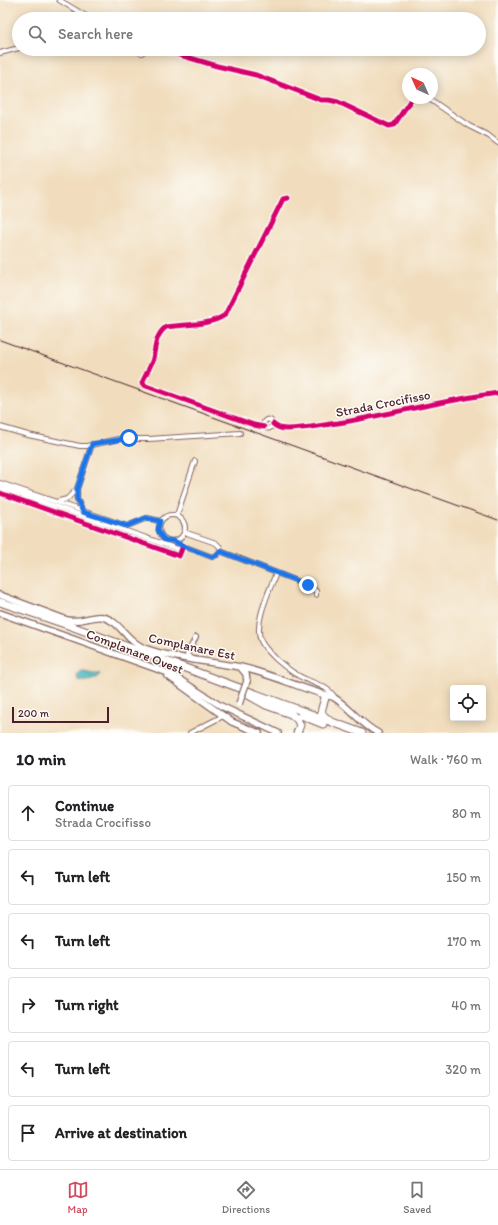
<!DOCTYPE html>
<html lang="en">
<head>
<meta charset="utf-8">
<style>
	body { margin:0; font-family:Itim,sans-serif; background:#f6f6f6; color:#202124 }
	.controls { position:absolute; right:12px; bottom:12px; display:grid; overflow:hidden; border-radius:4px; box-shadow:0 2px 10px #0003 }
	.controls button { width:36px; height:36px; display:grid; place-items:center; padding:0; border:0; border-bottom:1px solid #e0e0e0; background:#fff; color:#202124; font:20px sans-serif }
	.compass { position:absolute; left:402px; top:68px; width:36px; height:36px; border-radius:50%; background:#fff; box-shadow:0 2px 10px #0003; rotate:315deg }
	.scale { position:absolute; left:12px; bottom:10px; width:97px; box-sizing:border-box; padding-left:4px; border:2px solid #4a1f2b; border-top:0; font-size:11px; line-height:14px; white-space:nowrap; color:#4a1f2b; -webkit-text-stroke:3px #fdfcf7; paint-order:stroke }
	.stop { position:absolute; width:12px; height:12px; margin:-9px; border:3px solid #1a73e8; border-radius:50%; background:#fff }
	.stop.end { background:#1a73e8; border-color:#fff; box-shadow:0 1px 4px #0008 }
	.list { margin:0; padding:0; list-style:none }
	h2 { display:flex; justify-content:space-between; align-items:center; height:52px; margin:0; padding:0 16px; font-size:17px }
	h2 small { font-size:13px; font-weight:400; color:#757577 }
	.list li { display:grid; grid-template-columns:26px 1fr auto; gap:12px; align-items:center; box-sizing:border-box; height:56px; margin:0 8px 8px; padding:0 8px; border:1px solid #e0e0e0; border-radius:4px }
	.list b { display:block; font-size:15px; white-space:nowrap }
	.list p { margin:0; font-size:13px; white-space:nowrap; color:#757577 }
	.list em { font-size:13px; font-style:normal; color:#757577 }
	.icon { flex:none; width:22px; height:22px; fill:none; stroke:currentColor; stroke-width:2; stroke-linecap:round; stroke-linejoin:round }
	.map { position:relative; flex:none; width:498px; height:733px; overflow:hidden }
	.search { position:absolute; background:#fff; box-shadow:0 2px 10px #0003; left:12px; right:12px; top:12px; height:44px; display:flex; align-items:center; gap:10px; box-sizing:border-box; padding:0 14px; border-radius:22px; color:#757577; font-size:15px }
	.sheet { height:436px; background:#fff }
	nav { display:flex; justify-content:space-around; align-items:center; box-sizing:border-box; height:56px; border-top:1px solid #e0e0e0; background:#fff; font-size:11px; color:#757577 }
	nav a { display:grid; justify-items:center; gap:2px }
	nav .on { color:#d1495b }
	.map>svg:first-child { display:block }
	.water { fill:#46b6be; stroke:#486a74 }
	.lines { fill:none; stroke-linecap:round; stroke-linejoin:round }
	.street-casing { stroke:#84625e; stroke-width:6 }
	.secondary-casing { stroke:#84625e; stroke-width:8 }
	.highway-casing { stroke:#84625e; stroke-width:9 }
	.street { stroke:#fff; stroke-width:4 }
	.secondary { stroke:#fff; stroke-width:5.5 }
	.highway { stroke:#fff; stroke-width:7 }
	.rail { stroke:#4a1f2b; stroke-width:1 }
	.secondary-bridge-casing { stroke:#84625e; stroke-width:8; stroke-linecap:butt }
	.secondary-bridge { stroke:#fff; stroke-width:5.5 }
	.cycleway-casing { stroke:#fdfcf7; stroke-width:8 }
	.cycleway { stroke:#d6006c; stroke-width:5 }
	.route { stroke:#1a73e8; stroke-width:5 }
	.labels { text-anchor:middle; stroke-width:3; stroke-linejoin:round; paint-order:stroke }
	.street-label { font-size:13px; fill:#4a1f2b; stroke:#fdfcf7 }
</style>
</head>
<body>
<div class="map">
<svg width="498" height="733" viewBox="0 0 498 733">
	<rect width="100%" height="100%" fill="#fdfcf7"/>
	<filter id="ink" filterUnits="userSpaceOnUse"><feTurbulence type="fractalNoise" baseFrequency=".025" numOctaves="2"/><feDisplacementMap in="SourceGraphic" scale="8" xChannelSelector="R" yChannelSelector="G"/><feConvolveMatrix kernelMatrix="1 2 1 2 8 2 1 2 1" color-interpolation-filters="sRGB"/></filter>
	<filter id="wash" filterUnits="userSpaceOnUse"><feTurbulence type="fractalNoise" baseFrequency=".012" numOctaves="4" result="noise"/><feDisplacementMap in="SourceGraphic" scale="16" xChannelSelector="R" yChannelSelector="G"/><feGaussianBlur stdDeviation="0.9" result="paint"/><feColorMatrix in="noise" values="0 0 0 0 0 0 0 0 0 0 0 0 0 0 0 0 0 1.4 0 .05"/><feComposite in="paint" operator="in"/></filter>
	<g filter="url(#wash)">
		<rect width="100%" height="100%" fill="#f1ddbd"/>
		<!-- water -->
		<path class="water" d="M81,671C88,671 92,674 99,673L100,675C97,680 83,683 78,680L77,674Z"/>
	</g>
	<g filter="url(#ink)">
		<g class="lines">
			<!-- street casing -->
			<g class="street-casing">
				<path id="street" d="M59,0L91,19
					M131,49L142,53L146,49
					M160,49L217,66L256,75L321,100H329L338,102L389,126L394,125L412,98
					M0,53L19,48
					M428,98L469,126L489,136L498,143
					M263.5 424a4.5 4.5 0 1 1 9 0a4.5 4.5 0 1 1-9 0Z
					M273,424C277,428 281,429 287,429C303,429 322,425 338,423C392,414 444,400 498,393
					M0,427L28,435L80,446H87L118,439H149L240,433
					M264,427L254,425L146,386L142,383C145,376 149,369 152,362C156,349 154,336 166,327C185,324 209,326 225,315L283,199L288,198
					M0,483L127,526L147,518L160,521
					M0,487L181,550
					M0,493L179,556L183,546
					M56,502L67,499L77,489
					M83,512L77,499V489L92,444
					M159 528a13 13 0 1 1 26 0a13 13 0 1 1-26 0Z
					M177,515L195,461
					M184,532L216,543L220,547V551L308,585L316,591V595
					M174,541L183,546L212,557L217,555L220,551
					M276,573C270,590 253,623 261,641C264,648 271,654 277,660C285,667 294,674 305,679C316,684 329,687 335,698
					M190,658L187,654L196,637
					M190,733L223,716"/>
			</g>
			<!-- secondary casing -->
			<g class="secondary-casing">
				<path id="secondary" d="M0,595L67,620C82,623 91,615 103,617C120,621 127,642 144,648C174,659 208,661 240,667C272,674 301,689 333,697C350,707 360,724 378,733
					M0,613L171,674L221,706L278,733
					M241,668L246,674L247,681
					M168,676L232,722L259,733"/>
			</g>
			<!-- highway casing -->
			<g class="highway-casing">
				<path id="highway" d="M0,602L71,626L362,733
					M325,695C326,705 315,711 328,719
					M250,696L266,705L291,714L297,719L300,725L297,733
					M301,715L323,724"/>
			</g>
			<!-- street -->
			<use href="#street" class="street"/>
			<!-- secondary -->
			<use href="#secondary" class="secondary"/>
			<!-- highway -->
			<use href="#highway" class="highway"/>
			<!-- rail -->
			<path class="rail" d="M0,340L498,520"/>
			<!-- secondary-bridge casing -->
			<g class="secondary-bridge-casing">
				<path id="secondary-bridge" d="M239,704L247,681"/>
			</g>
			<!-- secondary-bridge -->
			<use href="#secondary-bridge" class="secondary-bridge"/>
			<!-- cycleway casing -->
			<g class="cycleway-casing">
				<path id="cycleway" d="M160,49L217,66L256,75L321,100H329L338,102L389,126L394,125L412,98
					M273,424C277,428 281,429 287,429C303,429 322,425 338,423C392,414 444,400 498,393
					M264,427L254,425L146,386L142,383C145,376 149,369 152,362C156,349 154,336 166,327C185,324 209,326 225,315L283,199L288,198
					M0,493L179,556L183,546"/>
			</g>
			<!-- cycleway -->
			<use href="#cycleway" class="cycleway"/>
		</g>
	</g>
	<g class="lines" filter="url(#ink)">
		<!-- route -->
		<path class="route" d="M129,438L92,444L77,489V499L83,512L127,526L146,518L160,521L158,530L162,537L165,540L174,541L183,546L212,557L217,555L220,551L308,585"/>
	</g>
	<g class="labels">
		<!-- street labels -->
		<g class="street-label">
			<text transform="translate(383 403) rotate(-11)" y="5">Strada Crocifisso</text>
			<text transform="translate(192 646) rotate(12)" y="5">Complanare Est</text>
			<text transform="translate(135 651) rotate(21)" y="5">Complanare Ovest</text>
		</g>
	</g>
</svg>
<div class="controls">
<button><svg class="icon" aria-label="locate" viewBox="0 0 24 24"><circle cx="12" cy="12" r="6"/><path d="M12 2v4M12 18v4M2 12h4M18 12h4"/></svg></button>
</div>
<svg class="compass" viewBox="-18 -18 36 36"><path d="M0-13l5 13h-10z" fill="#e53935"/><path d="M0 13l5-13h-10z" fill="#757577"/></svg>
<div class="scale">200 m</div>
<div class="stop" style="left:129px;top:438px"></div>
<div class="stop end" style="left:308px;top:585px"></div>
<div class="search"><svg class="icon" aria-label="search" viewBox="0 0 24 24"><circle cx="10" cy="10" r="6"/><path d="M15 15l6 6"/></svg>Search here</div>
</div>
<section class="sheet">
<h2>10 min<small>Walk · 760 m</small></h2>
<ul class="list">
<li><svg class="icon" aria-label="ahead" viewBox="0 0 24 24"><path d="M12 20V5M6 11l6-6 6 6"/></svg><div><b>Continue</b><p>Strada Crocifisso</p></div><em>80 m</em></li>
<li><svg class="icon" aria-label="left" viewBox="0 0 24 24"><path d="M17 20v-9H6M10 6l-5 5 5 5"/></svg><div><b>Turn left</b></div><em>150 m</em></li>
<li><svg class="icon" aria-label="left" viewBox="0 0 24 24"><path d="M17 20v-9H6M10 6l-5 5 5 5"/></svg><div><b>Turn left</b></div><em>170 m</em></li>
<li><svg class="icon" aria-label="right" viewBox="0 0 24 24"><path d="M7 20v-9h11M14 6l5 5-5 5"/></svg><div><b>Turn right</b></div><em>40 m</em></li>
<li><svg class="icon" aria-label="left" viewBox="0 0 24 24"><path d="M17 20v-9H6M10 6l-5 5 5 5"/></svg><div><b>Turn left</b></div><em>320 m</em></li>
<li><svg class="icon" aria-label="arrive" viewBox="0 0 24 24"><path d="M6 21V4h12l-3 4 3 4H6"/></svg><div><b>Arrive at destination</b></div></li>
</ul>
</section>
<nav>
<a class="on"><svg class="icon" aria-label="map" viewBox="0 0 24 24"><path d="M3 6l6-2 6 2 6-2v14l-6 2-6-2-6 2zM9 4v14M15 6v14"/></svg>Map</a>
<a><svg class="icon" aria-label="directions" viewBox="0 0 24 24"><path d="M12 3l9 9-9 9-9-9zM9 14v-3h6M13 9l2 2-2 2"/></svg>Directions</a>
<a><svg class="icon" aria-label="saved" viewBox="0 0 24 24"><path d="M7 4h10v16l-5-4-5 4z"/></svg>Saved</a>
</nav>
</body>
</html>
